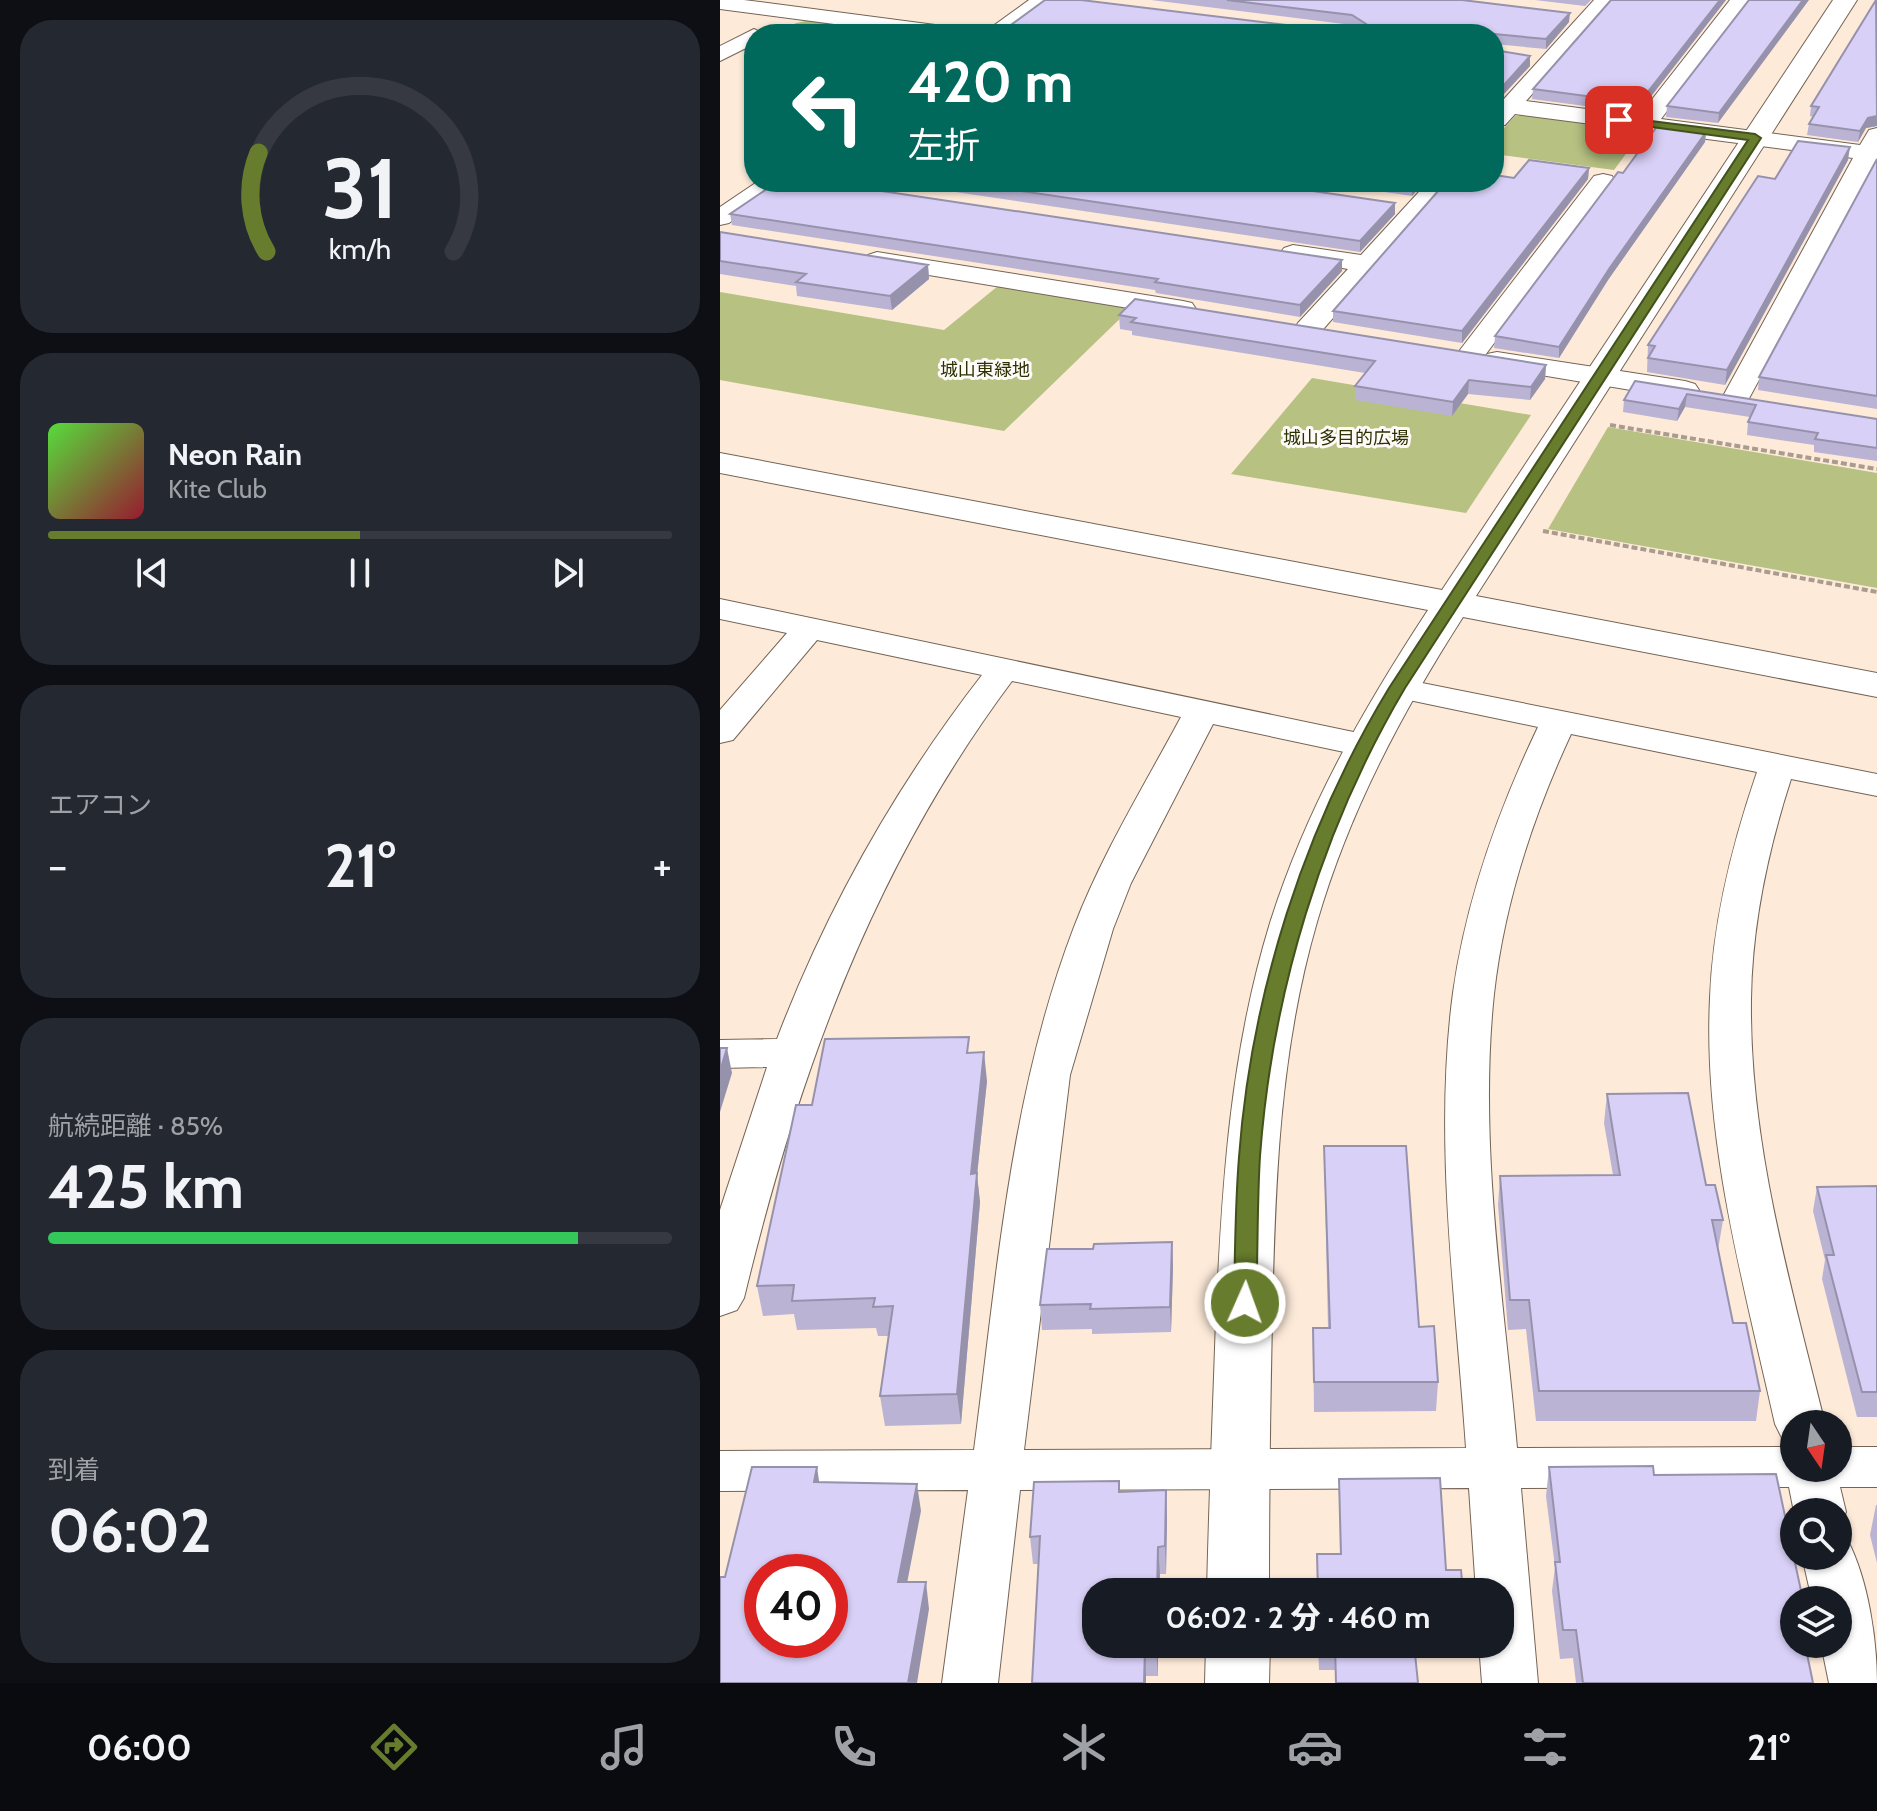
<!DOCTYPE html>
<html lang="ja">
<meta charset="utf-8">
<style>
:root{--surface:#171b24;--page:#242831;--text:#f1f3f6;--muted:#9ea1a6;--line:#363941;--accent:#677c2c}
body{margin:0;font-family:Cabin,"Noto Sans JP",sans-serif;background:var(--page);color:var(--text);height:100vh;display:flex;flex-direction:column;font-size:30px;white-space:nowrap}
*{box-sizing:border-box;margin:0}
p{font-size:26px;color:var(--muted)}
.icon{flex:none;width:44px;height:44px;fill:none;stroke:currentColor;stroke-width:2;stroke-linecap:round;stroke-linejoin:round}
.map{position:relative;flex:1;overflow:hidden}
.panel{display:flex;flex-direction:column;gap:20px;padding:20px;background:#0d0f14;width:720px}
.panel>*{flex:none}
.top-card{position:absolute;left:24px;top:24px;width:760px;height:168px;border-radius:32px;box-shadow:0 2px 6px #0004;background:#00695c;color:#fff;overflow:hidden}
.needle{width:52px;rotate:167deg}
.fabs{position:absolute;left:1060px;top:1410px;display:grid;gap:16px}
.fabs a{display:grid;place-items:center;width:72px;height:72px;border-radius:50%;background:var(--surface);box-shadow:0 2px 6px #0004;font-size:40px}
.speed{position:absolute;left:24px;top:1554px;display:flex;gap:16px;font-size:40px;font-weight:700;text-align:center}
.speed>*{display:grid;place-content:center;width:104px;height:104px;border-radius:50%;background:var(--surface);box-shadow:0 2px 6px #0004;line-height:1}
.speed .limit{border:12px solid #d22;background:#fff;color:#111}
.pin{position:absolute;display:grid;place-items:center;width:68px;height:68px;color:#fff;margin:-34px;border-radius:16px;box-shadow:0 4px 12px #0006}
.me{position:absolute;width:88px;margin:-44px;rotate:2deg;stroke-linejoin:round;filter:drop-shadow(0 0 6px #0008)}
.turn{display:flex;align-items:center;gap:28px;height:168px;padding:0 32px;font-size:36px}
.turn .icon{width:104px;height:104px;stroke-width:2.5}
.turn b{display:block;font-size:56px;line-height:68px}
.big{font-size:60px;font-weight:800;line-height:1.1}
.panel .tile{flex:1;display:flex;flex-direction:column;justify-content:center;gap:12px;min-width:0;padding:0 28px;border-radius:32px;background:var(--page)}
.panel .dial{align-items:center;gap:0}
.dial svg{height:208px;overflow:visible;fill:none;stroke:var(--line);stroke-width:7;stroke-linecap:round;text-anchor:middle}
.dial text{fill:var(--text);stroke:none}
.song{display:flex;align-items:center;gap:24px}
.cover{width:96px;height:96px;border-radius:12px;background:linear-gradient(135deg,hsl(110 70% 55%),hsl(350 70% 35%))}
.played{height:8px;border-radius:4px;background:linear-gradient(90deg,var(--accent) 50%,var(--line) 50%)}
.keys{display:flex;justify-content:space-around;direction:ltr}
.heat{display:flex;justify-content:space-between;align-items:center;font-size:44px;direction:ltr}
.charge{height:12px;border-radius:6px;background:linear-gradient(90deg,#34c759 85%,var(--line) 0)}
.trip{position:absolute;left:362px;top:1578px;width:432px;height:80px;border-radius:32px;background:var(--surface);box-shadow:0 2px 6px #0004;font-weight:800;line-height:80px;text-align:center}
.tab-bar{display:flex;height:128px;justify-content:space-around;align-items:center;background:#090b0e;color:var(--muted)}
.tab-bar .icon{width:56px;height:56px}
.tab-bar .selected{color:var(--accent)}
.tab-bar b{font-size:36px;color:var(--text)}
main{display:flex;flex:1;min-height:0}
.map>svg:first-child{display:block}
</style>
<main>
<section class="panel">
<div class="tile dial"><svg viewBox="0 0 100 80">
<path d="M14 69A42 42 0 1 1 86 69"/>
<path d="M14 69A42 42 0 0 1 11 31" stroke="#677c2c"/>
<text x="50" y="56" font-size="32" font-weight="700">31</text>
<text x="50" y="72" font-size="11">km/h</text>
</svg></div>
<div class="tile">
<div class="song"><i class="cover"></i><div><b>Neon Rain</b><p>Kite Club</p></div></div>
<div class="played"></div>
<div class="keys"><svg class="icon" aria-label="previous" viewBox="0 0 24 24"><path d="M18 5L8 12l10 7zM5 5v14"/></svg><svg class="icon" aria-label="pause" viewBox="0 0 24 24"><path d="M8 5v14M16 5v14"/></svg><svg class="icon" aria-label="next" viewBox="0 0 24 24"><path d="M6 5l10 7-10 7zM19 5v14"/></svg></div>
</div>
<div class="tile"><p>エアコン</p>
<div class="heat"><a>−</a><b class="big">21°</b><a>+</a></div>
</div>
<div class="tile"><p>航続距離 · 85%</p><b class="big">425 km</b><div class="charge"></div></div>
<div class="tile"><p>到着</p><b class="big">06:02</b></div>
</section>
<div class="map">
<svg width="1157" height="1683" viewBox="0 0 1157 1683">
<rect width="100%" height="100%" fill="#fdead9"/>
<!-- green -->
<path fill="#b6c182" d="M91,20L201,34H57L76,23Z
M810,114L925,128L894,170L774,154V139L795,116Z
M278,286L411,308L284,431L0,380V292L224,330Z
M592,378L811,415L746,513L511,474Z
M888,427L1157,473V588L828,529Z"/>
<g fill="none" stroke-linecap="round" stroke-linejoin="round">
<defs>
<path id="minor" d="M0,0H24L238,28L249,34H190L0,9Z
M309,0H333L287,34H262Z
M874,0H895L806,101L919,116L1010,0H1031L941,119L1140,145L1149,130L1157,128V161L1026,404L1016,407L1006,404L1002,398L1133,158L795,114L785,125L774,126V97L784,99Z
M34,29L44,34H34V44L0,61V46Z
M883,174L892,176L895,181L760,362L750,364L740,362L736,356L740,350L874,176Z
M37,182H65L9,223L0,225V207Z
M708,182H733L598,335H578L574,329L578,323L628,269L564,258L560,253L564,248L573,245L641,255Z
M157,252L463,301L472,303L476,309L472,315L463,317L148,265L144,260L148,255Z
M777,352L965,381L975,384L979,390L975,396L965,399L767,366L763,360L767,354Z
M0,599L643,734L656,737L661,745L656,753L643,756L493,724L411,883L393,929L350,1075L304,1450L746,1448C736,1299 713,1141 733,993C746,900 778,811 818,727L665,695L660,688L665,681L677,678L1157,774V796L1071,779C1048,850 1032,924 1031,999C1029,1144 1071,1285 1105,1424H1074V1442L1062,1438L1055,1424C1024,1285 983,1141 990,998C993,920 1012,845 1037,772L851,734C813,816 784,904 774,994C758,1144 784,1299 797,1448L1074,1447V1468H1118V1447H1157V1487H1120L1126,1512L1118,1527V1512H1074L1069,1487L801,1488L818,1683H762L759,1644H780V1592H756L749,1488L300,1490L278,1683H222L248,1490L0,1491V1451L254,1450C277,1275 290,1094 354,927C382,854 424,786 461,717L292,681C153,867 78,1074 24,1298L17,1310L0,1316V1210L47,1067L0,1068V1040L57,1039C107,908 176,786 262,675L97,640L13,740L0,743V710L67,633L0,619Z
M1118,1537L1128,1541C1148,1580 1157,1639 1157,1683H1109L1101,1644H1118V1600H1092L1082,1556H1118Z"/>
<path id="tertiary" d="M1113,0H1137L756,596L1157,673V697L743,617C681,714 629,812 597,922C559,1052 555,1185 552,1319C550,1410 549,1501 549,1592H487C489,1501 493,1410 496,1319C502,1185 510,1053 550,923C586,809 643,709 708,610L0,473V453L722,590Z
M486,1644H550L549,1683H485Z"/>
</defs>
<!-- minor casing -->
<use href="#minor" stroke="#746456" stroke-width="2"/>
<!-- tertiary casing -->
<use href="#tertiary" stroke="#746456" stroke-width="2"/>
<!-- path -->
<path stroke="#aa9b8f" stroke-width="4" stroke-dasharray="6 3" stroke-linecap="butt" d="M890,425L1157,469
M823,531L1157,592"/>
<!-- minor -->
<use href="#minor" fill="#fff" fill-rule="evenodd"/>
<!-- tertiary -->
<use href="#tertiary" fill="#fff" fill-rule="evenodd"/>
</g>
<!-- wall -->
<path fill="#bab3d4" d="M431,0H742L849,22L826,49L774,44V34L582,27H636L632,25Z
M815,0H871L865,6Z
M1006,0L918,113L812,99L813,89Z
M1029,0L998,123L946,117L947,106Z
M1157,0V126L1146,128L1138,142L1087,135L1089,124L1093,117L1090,116L1091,106Z
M774,50L810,66L783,95H774Z
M986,132L985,142L888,280L839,358L774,348L775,336L903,173Z
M1157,159V409L1038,390L1039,377Z
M1128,160L1005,385L927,372L928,345L1055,179Z
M869,168L868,179L742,343L613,322V311L794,178Z
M168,182H531L675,214L640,252Z
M597,182H704L692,196Z
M10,214L622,271L580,317L436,293L435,290L12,225Z
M0,232L208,265L209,279L172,310L77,296L76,286L0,274Z
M399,315L826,365L825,379L810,400L748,394L732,416L635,400V386L645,373L412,335V331L400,329Z
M915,381L1157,419V461L1094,452V445L1027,435L1028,422L1030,417L965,407L957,421L903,412L904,400Z
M251,1053L267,1081L257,1175L260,1202L241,1424L165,1426L160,1396L169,1336H158L156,1328L77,1330L74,1314L43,1316L37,1286L92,1105Z
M887,1094L986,1185L1003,1220L998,1250L1013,1323L1040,1391L1036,1421H816L806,1329L788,1330L778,1205L780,1176L893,1175L884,1123Z
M604,1146L699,1327L718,1382L716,1411L594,1412L593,1328H608Z
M1157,1186V1417H1137L1102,1279L1105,1260L1093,1211L1097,1187Z
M452,1242L453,1267L451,1332L372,1334V1329L322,1330L320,1305L373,1249Z
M829,1467L934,1475L1074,1644H1088L1086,1651L1093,1683H856L853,1658L840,1659L832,1591L835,1567L826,1496Z
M619,1479L726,1570L743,1592H597V1554H620Z
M399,1481L400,1492L446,1490L447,1518L446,1574H440L439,1592H376V1644H438V1676H426V1683H312L318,1564H313L310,1537L314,1482Z
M1156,1505H1157V1563L1150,1535Z
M598,1644H744V1653L695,1654L698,1683H615V1670H599Z"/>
<!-- shaded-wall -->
<path fill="#9792ac" d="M1000,0H1006L918,113L919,103Z
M1083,0H1089L998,123L999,113Z
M850,13L849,22L826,49V39Z
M810,56V66L783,95L784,85Z
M1157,116V126L1146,128L1138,142L1140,131L1148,118Z
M986,132L985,142L888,280L839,358V347L889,269Z
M1130,147L1128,160L1005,385L1007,370Z
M869,168L868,179L742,343V331Z
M695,182H704L692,196V185Z
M675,203V214L640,252V241Z
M622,260V271L580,317V305Z
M208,265L209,279L172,310L170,296Z
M826,365L825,379L810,400L811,387Z
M749,380L748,394L732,416L733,402Z
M967,394L965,407L957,421L959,409Z
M7,1048L12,1073L0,1112V1071Z
M264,1052L267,1081L257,1175L260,1202L241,1424L237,1394L251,1174Z
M452,1242L453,1267L451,1332L450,1307Z
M97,1467L101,1494L94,1482Z
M197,1484L201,1511L182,1609L178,1582Z
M446,1490L447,1518L446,1574L445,1546Z
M438,1547L440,1574L439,1592H437Z
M206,1582L209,1609L197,1683H188Z
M437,1644H438V1676L436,1648Z
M425,1648L426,1676V1683H424Z"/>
<!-- building -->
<path fill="#d8d0f6" stroke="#9792ac" stroke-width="2" fill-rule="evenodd" d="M325,0H361L582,27H643L646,24L632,15L507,0H742L850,13L826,39L774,34H272L282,27H288Z
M891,0H1000L919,103L813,89Z
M1029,0H1083L999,113L947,106Z
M1156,0L1157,116L1148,118L1140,131L1089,124L1099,107L1091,106Z
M774,50L810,56L784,85H774Z
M938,125L986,132L889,269L839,347L775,336L898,172L903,173Z
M1078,141L1130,147L1007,370L928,358L935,346L928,345L1038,176L1055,179Z
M1157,159V396L1039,377Z
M809,160L869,168L742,331L613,311L726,182H774V175L794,178Z
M57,182H102L622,260L580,305L435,282L438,279L10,214Z
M240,182H531L675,203L640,241Z
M671,182H695L692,185Z
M0,232L208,265L170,296L76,282L86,274L0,261Z
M415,299L826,365L811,387L749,380L733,402L635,386L655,361L411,322L416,318L399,315Z
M915,381L1157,419V448L1095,439L1098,433L1028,422L1036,405L967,394L959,409L904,400Z
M249,1037L247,1053L264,1052L251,1174L257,1173L237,1394L160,1396L173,1306L153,1307L155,1298L72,1301L74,1285L37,1286L76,1105H92L105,1039Z
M0,1048H7L0,1071Z
M968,1093L986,1185H995L1003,1220H992L1013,1323H1026L1040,1391H819L809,1300H790L780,1176L900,1175L887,1094Z
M604,1146H686L699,1327L714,1326L718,1382H594L593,1328H610Z
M1157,1186V1392H1142L1106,1255H1114L1097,1187Z
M452,1242L450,1307L370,1309L371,1304L320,1305L327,1249H373L374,1244Z
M933,1466L934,1475L1056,1474L1083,1600H1074V1644H1085L1093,1683H863L856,1630H843L835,1562H840L829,1467Z
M32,1467H97L94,1482L197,1484L178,1582H206L188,1683H0V1577H5ZM42,1572H110V1640H42Z
M720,1478L726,1570H741L743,1592H598L597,1554H621L619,1479Z
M399,1481V1492L446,1490L445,1546L438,1547L437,1592H376V1644H437L436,1648H425L424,1683H312L320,1536L310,1537L314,1482Z
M615,1644H694L698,1683H616Z"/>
<!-- route -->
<path fill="#677c2c" stroke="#43511d" stroke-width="2" d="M899,117L1035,134L1041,138L685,688C602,828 552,993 540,1156C537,1205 538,1254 536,1303L533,1309L525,1311L517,1309L514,1303C515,1254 515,1206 519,1157C531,994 584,828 669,688L1028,140L895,122L893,120Z"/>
<g text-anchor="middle" stroke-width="6" stroke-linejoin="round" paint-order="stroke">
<!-- far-park labels -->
<g font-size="18" fill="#2b3100" stroke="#fefaf7">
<text x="265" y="376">城山東緑地</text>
<text x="626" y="444">城山多目的広場</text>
</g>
</g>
</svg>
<div class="fabs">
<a><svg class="needle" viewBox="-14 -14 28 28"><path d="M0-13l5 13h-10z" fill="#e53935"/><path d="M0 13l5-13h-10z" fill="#9ea1a6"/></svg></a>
<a><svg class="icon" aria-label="search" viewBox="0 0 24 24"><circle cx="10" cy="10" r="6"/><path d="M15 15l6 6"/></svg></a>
<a><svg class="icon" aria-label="layers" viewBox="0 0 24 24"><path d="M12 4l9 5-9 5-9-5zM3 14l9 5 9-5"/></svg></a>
</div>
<div class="speed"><div class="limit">40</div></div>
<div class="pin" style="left:899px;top:120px;background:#d93025"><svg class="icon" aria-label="arrive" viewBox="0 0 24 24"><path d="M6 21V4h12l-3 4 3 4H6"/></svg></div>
<svg class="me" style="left:525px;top:1303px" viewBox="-20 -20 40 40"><circle r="17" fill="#677c2c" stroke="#fff" stroke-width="3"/><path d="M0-11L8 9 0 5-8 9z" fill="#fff"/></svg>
<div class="trip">06:02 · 2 分 · 460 m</div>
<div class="top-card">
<div class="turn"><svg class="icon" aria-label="left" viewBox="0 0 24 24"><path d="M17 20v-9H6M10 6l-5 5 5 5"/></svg><div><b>420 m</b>左折</div></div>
</div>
</div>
</main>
<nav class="tab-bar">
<b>06:00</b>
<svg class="icon selected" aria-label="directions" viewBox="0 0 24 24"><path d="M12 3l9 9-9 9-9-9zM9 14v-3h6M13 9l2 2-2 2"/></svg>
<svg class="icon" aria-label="music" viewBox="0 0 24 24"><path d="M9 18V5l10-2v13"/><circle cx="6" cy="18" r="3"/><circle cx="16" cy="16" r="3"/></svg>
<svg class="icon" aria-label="phone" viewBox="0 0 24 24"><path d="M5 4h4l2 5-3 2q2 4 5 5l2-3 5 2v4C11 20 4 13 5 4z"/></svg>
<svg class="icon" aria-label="climate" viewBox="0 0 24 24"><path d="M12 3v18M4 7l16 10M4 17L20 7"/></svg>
<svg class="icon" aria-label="car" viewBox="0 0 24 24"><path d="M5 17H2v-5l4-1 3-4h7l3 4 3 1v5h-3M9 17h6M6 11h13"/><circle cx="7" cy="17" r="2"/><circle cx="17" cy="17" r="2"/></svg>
<svg class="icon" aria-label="filters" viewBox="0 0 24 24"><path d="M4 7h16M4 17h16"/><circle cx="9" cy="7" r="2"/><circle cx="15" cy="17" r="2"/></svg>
<b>21°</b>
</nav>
